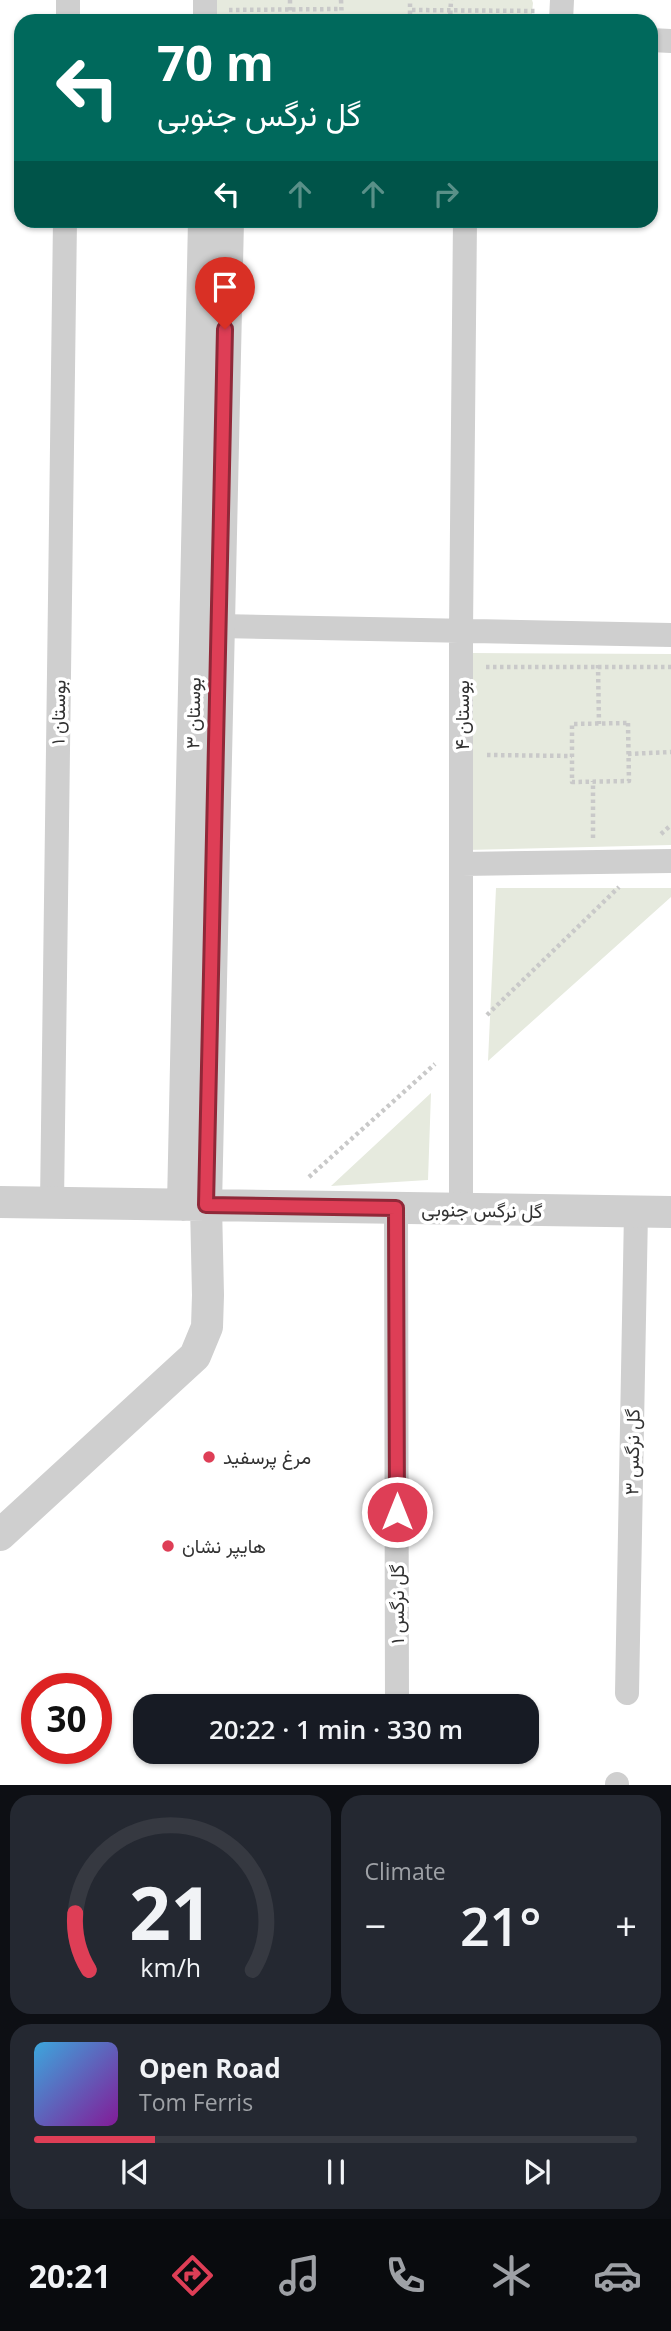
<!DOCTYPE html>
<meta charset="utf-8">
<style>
:root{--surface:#171b24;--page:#242831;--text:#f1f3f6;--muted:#9ea1a6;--line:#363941;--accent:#de3e56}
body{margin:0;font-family:"Open Sans",Vazirmatn,sans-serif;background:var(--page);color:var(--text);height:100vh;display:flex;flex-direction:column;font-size:26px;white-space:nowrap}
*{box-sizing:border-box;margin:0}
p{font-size:23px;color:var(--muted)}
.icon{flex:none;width:38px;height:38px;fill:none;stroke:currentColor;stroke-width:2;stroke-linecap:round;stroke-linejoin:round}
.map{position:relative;height:1785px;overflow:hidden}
.sheet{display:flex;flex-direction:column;gap:10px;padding:10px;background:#0d0f14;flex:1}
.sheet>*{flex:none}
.top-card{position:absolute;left:14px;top:14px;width:644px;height:214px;border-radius:21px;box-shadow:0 2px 5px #0004;background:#00695c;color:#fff;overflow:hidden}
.speed{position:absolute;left:21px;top:1673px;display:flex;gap:14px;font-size:35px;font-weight:700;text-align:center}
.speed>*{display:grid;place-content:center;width:91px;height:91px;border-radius:50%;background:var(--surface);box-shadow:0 2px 5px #0004;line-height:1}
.speed .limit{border:10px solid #d22;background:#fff;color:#111}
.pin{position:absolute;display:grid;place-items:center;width:60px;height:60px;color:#fff;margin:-72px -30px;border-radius:50% 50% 50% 0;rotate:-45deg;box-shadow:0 0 7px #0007}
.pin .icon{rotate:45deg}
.me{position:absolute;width:77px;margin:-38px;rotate:0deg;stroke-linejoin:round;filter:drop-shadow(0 0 5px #0008)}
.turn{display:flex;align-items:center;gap:24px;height:147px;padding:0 28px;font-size:32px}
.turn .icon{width:91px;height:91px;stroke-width:2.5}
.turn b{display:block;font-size:49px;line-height:60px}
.lanes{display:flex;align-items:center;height:66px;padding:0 28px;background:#0003;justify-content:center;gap:35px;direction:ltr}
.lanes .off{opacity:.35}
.big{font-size:52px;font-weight:600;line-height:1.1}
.sheet .widget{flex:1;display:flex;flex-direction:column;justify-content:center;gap:10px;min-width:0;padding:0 24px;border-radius:21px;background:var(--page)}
.sheet .dial{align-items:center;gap:0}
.dial svg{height:182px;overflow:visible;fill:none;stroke:var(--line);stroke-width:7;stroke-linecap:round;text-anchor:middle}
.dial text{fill:var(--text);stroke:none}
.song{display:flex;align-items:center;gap:21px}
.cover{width:84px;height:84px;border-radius:10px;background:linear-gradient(135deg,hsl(200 70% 55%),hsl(290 70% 35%))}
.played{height:7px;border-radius:4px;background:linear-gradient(90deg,var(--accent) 20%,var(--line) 20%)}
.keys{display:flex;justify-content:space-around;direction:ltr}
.heat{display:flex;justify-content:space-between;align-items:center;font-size:38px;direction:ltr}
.sheet .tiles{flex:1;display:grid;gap:10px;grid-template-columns:1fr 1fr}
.widget:last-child{grid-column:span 2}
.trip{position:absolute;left:133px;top:1694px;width:406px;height:70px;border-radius:21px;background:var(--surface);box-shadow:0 2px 5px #0004;font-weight:600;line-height:70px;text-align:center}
.menu{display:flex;height:112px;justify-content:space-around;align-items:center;background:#090b0e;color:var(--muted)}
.menu .icon{width:49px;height:49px}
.menu .selected{color:var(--accent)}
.menu b{font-size:32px;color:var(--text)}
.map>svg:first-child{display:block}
</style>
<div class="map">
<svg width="671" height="1785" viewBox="0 0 671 1785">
<rect width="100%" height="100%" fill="#fff"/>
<!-- green -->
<path fill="#e6eade" d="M213,0H532L533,3L531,21H214Z
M471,653L671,654V845L466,850Z
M496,888H671V897L488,1061Z
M431,1093L428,1180L331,1186Z"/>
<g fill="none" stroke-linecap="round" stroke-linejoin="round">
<!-- path -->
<path stroke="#c9c9c9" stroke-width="4.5" stroke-dasharray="3.5 3.5" stroke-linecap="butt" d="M290,0V21
M341,0L342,21
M229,10L340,9
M412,10L537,11
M410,21V0
M450,21L451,0
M598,665L599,724
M486,667H671
M628,723L629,781L572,782V724Z
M628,754L671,752
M487,755L572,756
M661,834L671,825
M593,838V781
M487,1015L619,887
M309,1177L435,1064"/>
<!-- minor -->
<path stroke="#cfcfcf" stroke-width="24" d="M205,0V21
M68,21V0
M561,21L562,0
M651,40L671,41
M219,626L671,635
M462,864L671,861
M52,1203L65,220
M396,1208L397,1706
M461,1209V630L465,220
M627,1693L636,1212
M617,1784V1785"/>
<!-- tertiary -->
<path stroke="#cfcfcf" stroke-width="32" d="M0,1202L671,1212
M183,1205L204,220
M0,1535L195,1356L207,1327L208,1295L206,1205L228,220"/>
</g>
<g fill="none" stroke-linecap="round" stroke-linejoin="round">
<defs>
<path id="route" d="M225,329L206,1205L396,1208L397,1512"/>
</defs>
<!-- route casing -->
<use href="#route" stroke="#902838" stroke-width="18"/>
<!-- route -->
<use href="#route" stroke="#de3e56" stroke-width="12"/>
</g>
<!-- markers -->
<g fill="#de3e56" stroke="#fff" stroke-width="2.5">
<circle cx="209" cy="1457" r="7"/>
<circle cx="168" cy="1546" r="7"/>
</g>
<g text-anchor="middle" stroke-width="7" stroke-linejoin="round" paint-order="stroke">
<!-- street labels -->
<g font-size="19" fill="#323232" stroke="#fff">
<text transform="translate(58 712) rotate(-89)" y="7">بوستان ۱</text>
<text transform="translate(193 713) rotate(-89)" y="7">بوستان ۳</text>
<text transform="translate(462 715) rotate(-90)" y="7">بوستان ۴</text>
<text transform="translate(482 1210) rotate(1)" y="7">گل نرگس جنوبی</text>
<text transform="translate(632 1452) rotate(-89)" y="7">گل نرگس ۳</text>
<text transform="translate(397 1604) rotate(-90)" y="7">گل نرگس ۱</text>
</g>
<!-- poi labels -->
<g font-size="19" fill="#323232" stroke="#fff" text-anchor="start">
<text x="223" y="1464">مرغ پرسفید</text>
<text x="182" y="1553">هایپر نشان</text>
</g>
</g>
</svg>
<div class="speed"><div class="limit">30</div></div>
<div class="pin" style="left:225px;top:329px;background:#d93025"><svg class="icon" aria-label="arrive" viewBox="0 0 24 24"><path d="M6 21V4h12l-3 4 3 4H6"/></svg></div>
<svg class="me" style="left:397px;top:1512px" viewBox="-20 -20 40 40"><circle r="17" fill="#de3e56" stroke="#fff" stroke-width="3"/><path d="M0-11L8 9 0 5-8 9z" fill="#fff"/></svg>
<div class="trip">20:22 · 1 min · 330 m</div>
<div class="top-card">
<div class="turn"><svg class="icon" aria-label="left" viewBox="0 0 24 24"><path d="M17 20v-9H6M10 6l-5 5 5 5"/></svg><div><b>70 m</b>گل نرگس جنوبی</div></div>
<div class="lanes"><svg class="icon" aria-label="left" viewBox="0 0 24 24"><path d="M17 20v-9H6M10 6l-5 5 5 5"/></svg><svg class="icon off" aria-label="ahead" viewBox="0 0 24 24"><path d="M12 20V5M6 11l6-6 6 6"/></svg><svg class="icon off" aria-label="ahead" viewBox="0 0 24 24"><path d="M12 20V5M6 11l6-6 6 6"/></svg><svg class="icon off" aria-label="right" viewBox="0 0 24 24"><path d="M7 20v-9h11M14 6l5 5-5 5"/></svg></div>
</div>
</div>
<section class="sheet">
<div class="tiles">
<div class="widget dial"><svg viewBox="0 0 100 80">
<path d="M14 69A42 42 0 1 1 86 69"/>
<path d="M14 69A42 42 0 0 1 8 44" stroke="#de3e56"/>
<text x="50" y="56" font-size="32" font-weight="700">21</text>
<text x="50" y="72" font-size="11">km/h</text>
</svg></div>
<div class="widget"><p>Climate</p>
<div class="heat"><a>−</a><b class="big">21°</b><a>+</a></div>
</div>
<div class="widget">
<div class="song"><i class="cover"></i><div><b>Open Road</b><p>Tom Ferris</p></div></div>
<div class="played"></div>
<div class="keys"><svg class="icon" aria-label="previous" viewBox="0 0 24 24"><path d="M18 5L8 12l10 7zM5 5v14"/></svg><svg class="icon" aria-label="pause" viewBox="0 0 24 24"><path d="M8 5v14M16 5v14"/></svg><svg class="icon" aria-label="next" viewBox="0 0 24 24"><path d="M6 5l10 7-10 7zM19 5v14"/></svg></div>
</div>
</div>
</section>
<nav class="menu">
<b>20:21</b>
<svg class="icon selected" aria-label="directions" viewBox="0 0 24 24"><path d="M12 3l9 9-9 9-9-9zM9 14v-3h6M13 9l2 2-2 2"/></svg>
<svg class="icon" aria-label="music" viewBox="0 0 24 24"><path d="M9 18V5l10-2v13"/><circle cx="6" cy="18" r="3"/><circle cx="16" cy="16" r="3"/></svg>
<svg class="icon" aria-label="phone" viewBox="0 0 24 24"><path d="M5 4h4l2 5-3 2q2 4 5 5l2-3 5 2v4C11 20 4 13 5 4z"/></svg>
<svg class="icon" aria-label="climate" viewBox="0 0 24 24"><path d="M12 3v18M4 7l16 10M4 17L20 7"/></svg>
<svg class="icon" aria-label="car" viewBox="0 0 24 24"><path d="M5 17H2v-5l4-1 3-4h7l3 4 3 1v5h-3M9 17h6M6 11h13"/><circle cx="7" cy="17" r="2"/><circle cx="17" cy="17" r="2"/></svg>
</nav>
